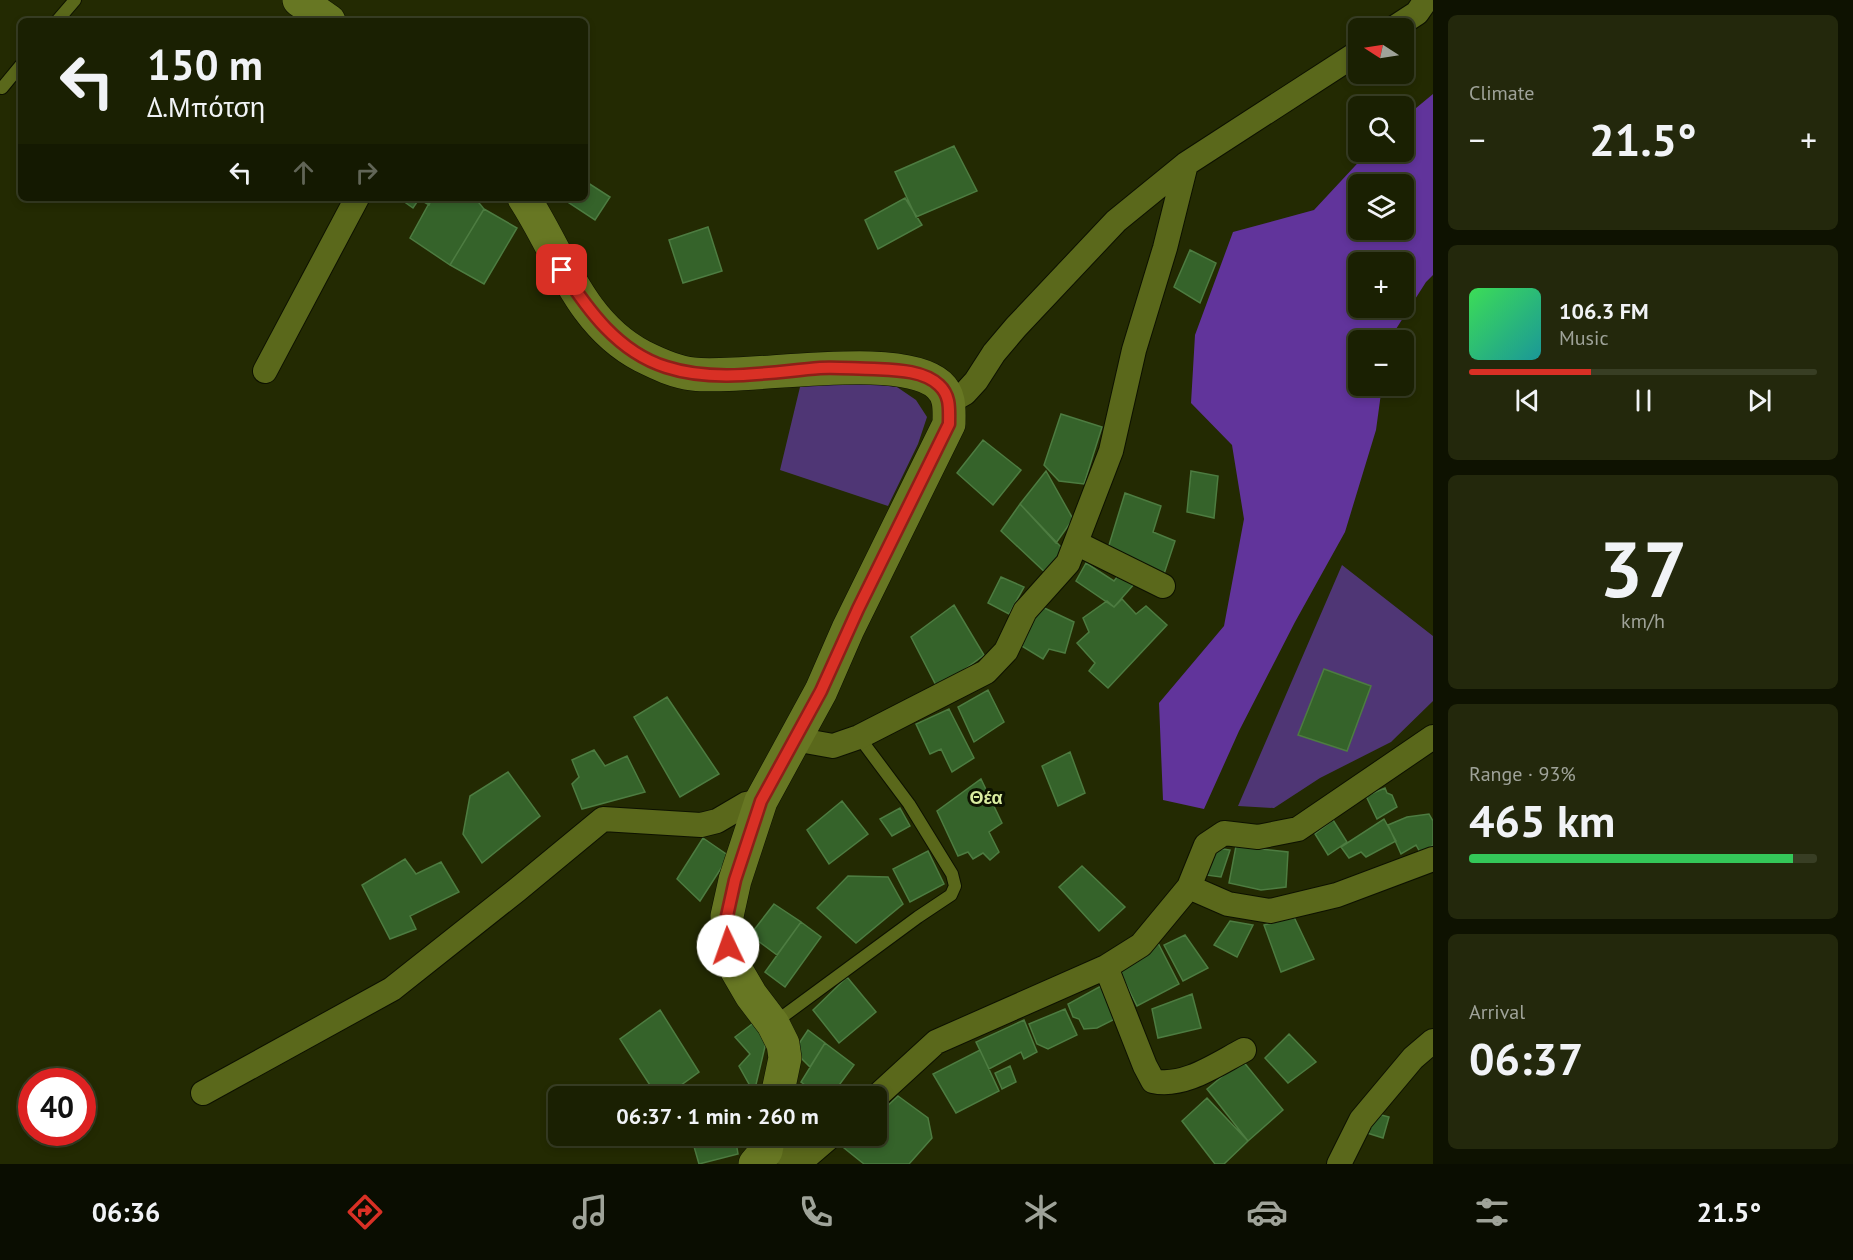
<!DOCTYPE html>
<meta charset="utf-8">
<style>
:root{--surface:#1a2002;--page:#23280c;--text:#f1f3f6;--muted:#9fa399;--line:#383e24;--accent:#d93025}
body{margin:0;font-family:"PT Sans",sans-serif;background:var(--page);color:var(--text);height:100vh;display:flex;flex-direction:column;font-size:22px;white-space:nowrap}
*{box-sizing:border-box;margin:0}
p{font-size:20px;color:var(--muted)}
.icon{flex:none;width:33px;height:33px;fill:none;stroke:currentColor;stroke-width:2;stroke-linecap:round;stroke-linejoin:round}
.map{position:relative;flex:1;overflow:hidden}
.details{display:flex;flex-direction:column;gap:15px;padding:15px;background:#0e1201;width:420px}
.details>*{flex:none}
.top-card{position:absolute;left:18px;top:18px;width:570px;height:183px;border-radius:9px;box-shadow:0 3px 9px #0003,0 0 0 2px var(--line);background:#1a2002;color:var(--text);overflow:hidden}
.needle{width:39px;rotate:282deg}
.fabs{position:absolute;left:1348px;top:18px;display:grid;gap:12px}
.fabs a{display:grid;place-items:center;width:66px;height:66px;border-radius:9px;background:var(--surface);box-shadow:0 3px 9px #0003,0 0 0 2px var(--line);font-size:30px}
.speed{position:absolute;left:18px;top:1068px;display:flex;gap:12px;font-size:30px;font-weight:700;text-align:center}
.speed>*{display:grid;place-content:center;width:78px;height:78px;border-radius:50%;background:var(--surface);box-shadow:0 3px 9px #0003,0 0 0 2px var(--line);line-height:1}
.speed .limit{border:9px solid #d22;background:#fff;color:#111}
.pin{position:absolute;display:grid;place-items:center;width:51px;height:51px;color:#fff;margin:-26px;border-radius:12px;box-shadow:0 3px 9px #0006}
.me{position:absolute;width:66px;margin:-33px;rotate:357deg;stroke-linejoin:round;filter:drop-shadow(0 0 4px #0008)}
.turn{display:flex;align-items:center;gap:21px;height:126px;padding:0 30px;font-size:27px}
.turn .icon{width:78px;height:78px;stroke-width:2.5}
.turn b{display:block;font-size:42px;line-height:51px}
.lanes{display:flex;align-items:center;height:57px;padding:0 30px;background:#0003;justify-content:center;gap:30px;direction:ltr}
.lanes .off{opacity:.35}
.big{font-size:45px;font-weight:600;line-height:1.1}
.details .card{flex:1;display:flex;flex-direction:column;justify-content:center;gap:9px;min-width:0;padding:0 21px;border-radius:9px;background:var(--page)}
.details .dial{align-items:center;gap:0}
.dial b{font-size:78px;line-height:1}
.song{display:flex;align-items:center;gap:18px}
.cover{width:72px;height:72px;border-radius:9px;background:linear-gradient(135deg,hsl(130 70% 55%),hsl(180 70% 35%))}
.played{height:6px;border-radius:3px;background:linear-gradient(90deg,var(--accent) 35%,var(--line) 35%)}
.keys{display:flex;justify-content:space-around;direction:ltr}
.heat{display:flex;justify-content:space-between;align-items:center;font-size:33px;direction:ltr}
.charge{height:9px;border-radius:4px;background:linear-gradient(90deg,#34c759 93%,var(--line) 0)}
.trip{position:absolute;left:548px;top:1086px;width:339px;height:60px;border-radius:9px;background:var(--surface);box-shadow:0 3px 9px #0003,0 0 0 2px var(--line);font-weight:600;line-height:60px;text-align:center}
.tab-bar{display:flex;height:96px;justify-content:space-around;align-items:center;background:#0a0d01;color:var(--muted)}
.tab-bar .icon{width:42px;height:42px}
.tab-bar .selected{color:var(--accent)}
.tab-bar b{font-size:27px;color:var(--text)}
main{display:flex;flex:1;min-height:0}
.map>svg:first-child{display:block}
</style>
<main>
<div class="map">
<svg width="1433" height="1164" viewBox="0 0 1433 1164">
<rect width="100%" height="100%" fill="#232a02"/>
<!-- green -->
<path fill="#4f3675" d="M849,381L897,387L916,400L927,417L918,444L888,506L780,470L800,387Z
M1342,565L1433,636V701L1391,742L1320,778L1274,808L1238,806Z"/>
<!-- forest -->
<path fill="#61349b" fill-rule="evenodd" d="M1433,94V275L1426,282L1389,340H1359V386H1382L1376,430L1345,532L1295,622L1239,731L1204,809L1163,800L1159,703L1224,626L1244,519L1232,445L1191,403L1195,335L1233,232L1314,210L1368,152H1404V118ZM1359,184H1404V230H1359ZM1359,262H1404V308H1359Z"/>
<!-- building -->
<path fill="#35632a" stroke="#4d7c41" stroke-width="1.5" d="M954,146L977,191L916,217L895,172Z
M585,181L610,197L595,220L566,201L569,198H585Z
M399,198H432L429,205L419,199L413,208Z
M432,198H475L484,209L450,265L410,238Z
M905,198L922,225L878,249L865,220Z
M484,209L517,228L484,284L450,265Z
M708,227L722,271L683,283L669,240Z
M1190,250L1216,263L1200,303L1174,287Z
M1061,414L1102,427L1084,484L1059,481L1044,465Z
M983,440L1021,470L993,505L957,473Z
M1046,471L1073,519L1056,543L1020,504Z
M1191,471L1218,476L1214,518L1187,512Z
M1125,493L1161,506L1153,532L1175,541L1163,577L1106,555Z
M1020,504L1063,549L1048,575L1001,531Z
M1086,563L1114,581L1121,572L1136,582L1114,607L1076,581Z
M1001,577L1024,587L1009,614L988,603Z
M1122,599L1136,614L1146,606L1167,625L1108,688L1089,671L1095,663L1077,643L1089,632L1083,618L1107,601L1114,607Z
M954,605L984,655L938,689L911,637Z
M1038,605L1074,622L1065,653L1049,649L1043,659L1020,645Z
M1324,669L1371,686L1347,751L1298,735Z
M988,690L1004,722L974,742L958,707Z
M667,697L719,774L680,797L634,717Z
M949,709L974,758L952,772L941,749L930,754L916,724Z
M594,750L605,766L627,756L645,792L582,809L572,784L579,777L572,760Z
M1070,752L1085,793L1058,806L1042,766Z
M508,772L540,816L482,863L463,834L470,796Z
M981,779L1002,823L989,832L999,852L990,860L983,853L973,859L968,852L958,856L937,811Z
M1385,788L1387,793L1392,795L1397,807L1377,819L1366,796Z
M842,801L868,834L829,864L807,830Z
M900,808L910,826L892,836L880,819Z
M1429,814L1433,821V845L1421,854L1416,845L1401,854L1388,825L1407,817Z
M1384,819L1396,841L1366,857L1361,852L1349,858L1341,847Z
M1333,820L1347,842L1328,855L1315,834Z
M703,838L729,856L700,901L677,879Z
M1236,846L1288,852L1286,887L1261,890L1229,883Z
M1217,848L1230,850L1221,877L1206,875Z
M928,851L944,884L910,902L893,869Z
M405,859L416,874L441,862L459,892L410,916L416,929L390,939L362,885Z
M1082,866L1125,907L1099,931L1059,887Z
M848,876L888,877L903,904L856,943L817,908Z
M774,904L801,922L777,955L750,935Z
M1294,917L1314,959L1281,972L1264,925Z
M1230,921L1253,925L1237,957L1214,945Z
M801,922L821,937L785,987L765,972Z
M1185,935L1208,968L1183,981L1164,945Z
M1157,941L1179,984L1137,1006L1116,964Z
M847,977L876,1012L839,1043L813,1010Z
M1101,986L1117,1018L1097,1028L1084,1029L1079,1019L1073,1017L1068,1004Z
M1192,994L1201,1028L1158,1038L1152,1009Z
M1065,1009L1077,1035L1048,1049L1037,1044L1029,1024Z
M660,1010L699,1072L666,1096H657L620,1039Z
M1024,1020L1037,1052L1024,1059L1021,1052L989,1069L976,1042Z
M756,1021L767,1038L754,1093L739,1066L750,1054L735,1037Z
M808,1030L825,1043L810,1067L794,1051Z
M1289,1034L1316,1062L1288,1083L1265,1058Z
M825,1043L854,1065L831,1096H820L801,1082Z
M980,1050L999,1091L956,1113L933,1074Z
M1242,1060L1283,1110L1248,1141L1207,1089Z
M1010,1066L1016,1082L1002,1089L995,1073Z
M725,1088L727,1096H703Z
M898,1096L928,1118L932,1138L909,1164H864L838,1143L843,1136H876V1111L881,1112Z
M1207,1098L1248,1141L1224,1164H1215L1182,1121Z
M1374,1113L1389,1117L1383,1138L1367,1133Z
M691,1136H735L738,1154L699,1164Z"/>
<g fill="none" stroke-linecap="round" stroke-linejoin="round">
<defs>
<path id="lane" d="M57,21L75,0
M2,88L21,65
M774,1023L918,917L951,895L955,886L952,874L909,804L859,737"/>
<path id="street" d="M1394,28L1417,13L1426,0
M265,371L357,198
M949,402L965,393L976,381L994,353L1016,327L1116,221L1186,164L1359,52
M1076,543L1163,586
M794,739L833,746L859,737L986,672L1006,651L1025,611L1068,563L1111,451L1134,350L1165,248L1186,164
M1189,887L1228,904L1270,911L1337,895L1433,859
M1106,967L1145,1066L1153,1081C1184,1088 1217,1064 1244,1050
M203,1093L392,989L517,890L603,819L701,825L717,821L746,804L761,801
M876,1097L936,1042L1106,967L1141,945L1189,887L1206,845L1224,833L1258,837L1298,829L1433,737
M766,1151L810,1154L831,1136
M1339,1164L1361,1120L1413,1058L1433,1041"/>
<path id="secondary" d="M299,0L329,21
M524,198C560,253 579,323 642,356C658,364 675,372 693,374C748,380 901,350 939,385C951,396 949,410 949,424L848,629L821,691L761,801L735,880L727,916L728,946L737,971L751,995L773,1024L783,1044L785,1058L777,1096
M755,1164L766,1151L769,1136"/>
</defs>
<!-- lane casing -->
<use href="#lane" stroke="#0d1100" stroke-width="14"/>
<!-- street casing -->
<use href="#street" stroke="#0d1100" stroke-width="26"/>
<!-- secondary casing -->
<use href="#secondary" stroke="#0d1100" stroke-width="34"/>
<!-- lane -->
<use href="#lane" stroke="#5a681b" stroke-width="12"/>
<!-- street -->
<use href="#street" stroke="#5a681b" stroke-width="24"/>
<!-- secondary -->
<use href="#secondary" stroke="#677723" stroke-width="33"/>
</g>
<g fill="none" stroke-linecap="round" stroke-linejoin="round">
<defs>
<path id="route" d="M562,270C588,310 618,352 666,367C715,383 770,372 820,368C838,367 856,369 874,369C895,370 923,370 939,385C951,396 949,410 949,424L858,609L821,691L761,801L735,880L727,916L728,946"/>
</defs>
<!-- route casing -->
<use href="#route" stroke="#8d1f18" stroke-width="15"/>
<!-- route -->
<use href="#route" stroke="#d93025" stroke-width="10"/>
</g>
<g text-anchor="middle" stroke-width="6" stroke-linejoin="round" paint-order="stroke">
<!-- quarter labels -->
<g font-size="18" font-weight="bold" fill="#dbeea1" stroke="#0d1200">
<text x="986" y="804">Θέα</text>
</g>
</g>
</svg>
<div class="fabs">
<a><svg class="needle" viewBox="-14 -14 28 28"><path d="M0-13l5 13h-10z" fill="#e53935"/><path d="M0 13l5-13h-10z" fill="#9fa399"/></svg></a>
<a><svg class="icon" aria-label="search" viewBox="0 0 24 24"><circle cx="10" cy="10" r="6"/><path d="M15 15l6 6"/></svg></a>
<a><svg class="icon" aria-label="layers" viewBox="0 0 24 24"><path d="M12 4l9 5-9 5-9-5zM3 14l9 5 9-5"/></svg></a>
<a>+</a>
<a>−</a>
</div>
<div class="speed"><div class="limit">40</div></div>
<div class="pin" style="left:562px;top:270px;background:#d93025"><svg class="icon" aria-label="arrive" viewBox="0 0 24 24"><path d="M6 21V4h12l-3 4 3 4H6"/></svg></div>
<svg class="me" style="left:728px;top:946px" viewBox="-20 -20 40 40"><circle r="19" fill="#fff"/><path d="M0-13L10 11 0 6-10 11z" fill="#d93025"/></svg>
<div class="trip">06:37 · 1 min · 260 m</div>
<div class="top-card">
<div class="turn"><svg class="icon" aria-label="left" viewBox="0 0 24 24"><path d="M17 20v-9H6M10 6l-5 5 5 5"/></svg><div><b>150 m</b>Δ.Μπότση</div></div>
<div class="lanes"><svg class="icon" aria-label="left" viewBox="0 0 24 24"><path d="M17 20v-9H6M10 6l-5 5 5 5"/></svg><svg class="icon off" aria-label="ahead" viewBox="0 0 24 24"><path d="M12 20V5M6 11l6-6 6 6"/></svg><svg class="icon off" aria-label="right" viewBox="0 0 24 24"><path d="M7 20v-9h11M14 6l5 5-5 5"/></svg></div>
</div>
</div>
<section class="details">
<div class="card"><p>Climate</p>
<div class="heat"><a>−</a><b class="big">21.5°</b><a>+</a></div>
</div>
<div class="card">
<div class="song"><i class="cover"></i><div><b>106.3 FM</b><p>Music</p></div></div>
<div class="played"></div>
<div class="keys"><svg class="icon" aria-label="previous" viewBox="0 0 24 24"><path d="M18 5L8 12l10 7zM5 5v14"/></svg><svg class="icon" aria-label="pause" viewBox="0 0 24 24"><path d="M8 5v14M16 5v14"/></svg><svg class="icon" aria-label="next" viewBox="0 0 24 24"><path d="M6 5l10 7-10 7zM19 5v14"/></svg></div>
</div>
<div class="card dial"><b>37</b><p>km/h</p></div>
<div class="card"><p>Range · 93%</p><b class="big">465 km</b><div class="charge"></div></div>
<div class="card"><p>Arrival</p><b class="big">06:37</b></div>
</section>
</main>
<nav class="tab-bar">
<b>06:36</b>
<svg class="icon selected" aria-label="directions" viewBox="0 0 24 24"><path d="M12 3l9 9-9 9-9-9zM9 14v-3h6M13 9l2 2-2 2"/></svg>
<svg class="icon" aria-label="music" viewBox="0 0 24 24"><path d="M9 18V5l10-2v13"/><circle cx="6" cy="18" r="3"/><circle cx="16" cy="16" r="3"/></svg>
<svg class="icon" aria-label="phone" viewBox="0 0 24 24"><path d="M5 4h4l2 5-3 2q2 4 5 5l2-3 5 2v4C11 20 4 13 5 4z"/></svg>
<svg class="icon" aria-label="climate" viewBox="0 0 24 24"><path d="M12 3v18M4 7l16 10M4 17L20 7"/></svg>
<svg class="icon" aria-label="car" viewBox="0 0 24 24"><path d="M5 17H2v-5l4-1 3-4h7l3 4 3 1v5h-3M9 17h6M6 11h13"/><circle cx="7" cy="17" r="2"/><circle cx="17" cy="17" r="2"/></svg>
<svg class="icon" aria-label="filters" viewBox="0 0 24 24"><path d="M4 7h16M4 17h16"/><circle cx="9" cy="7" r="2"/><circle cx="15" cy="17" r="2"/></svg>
<b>21.5°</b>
</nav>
